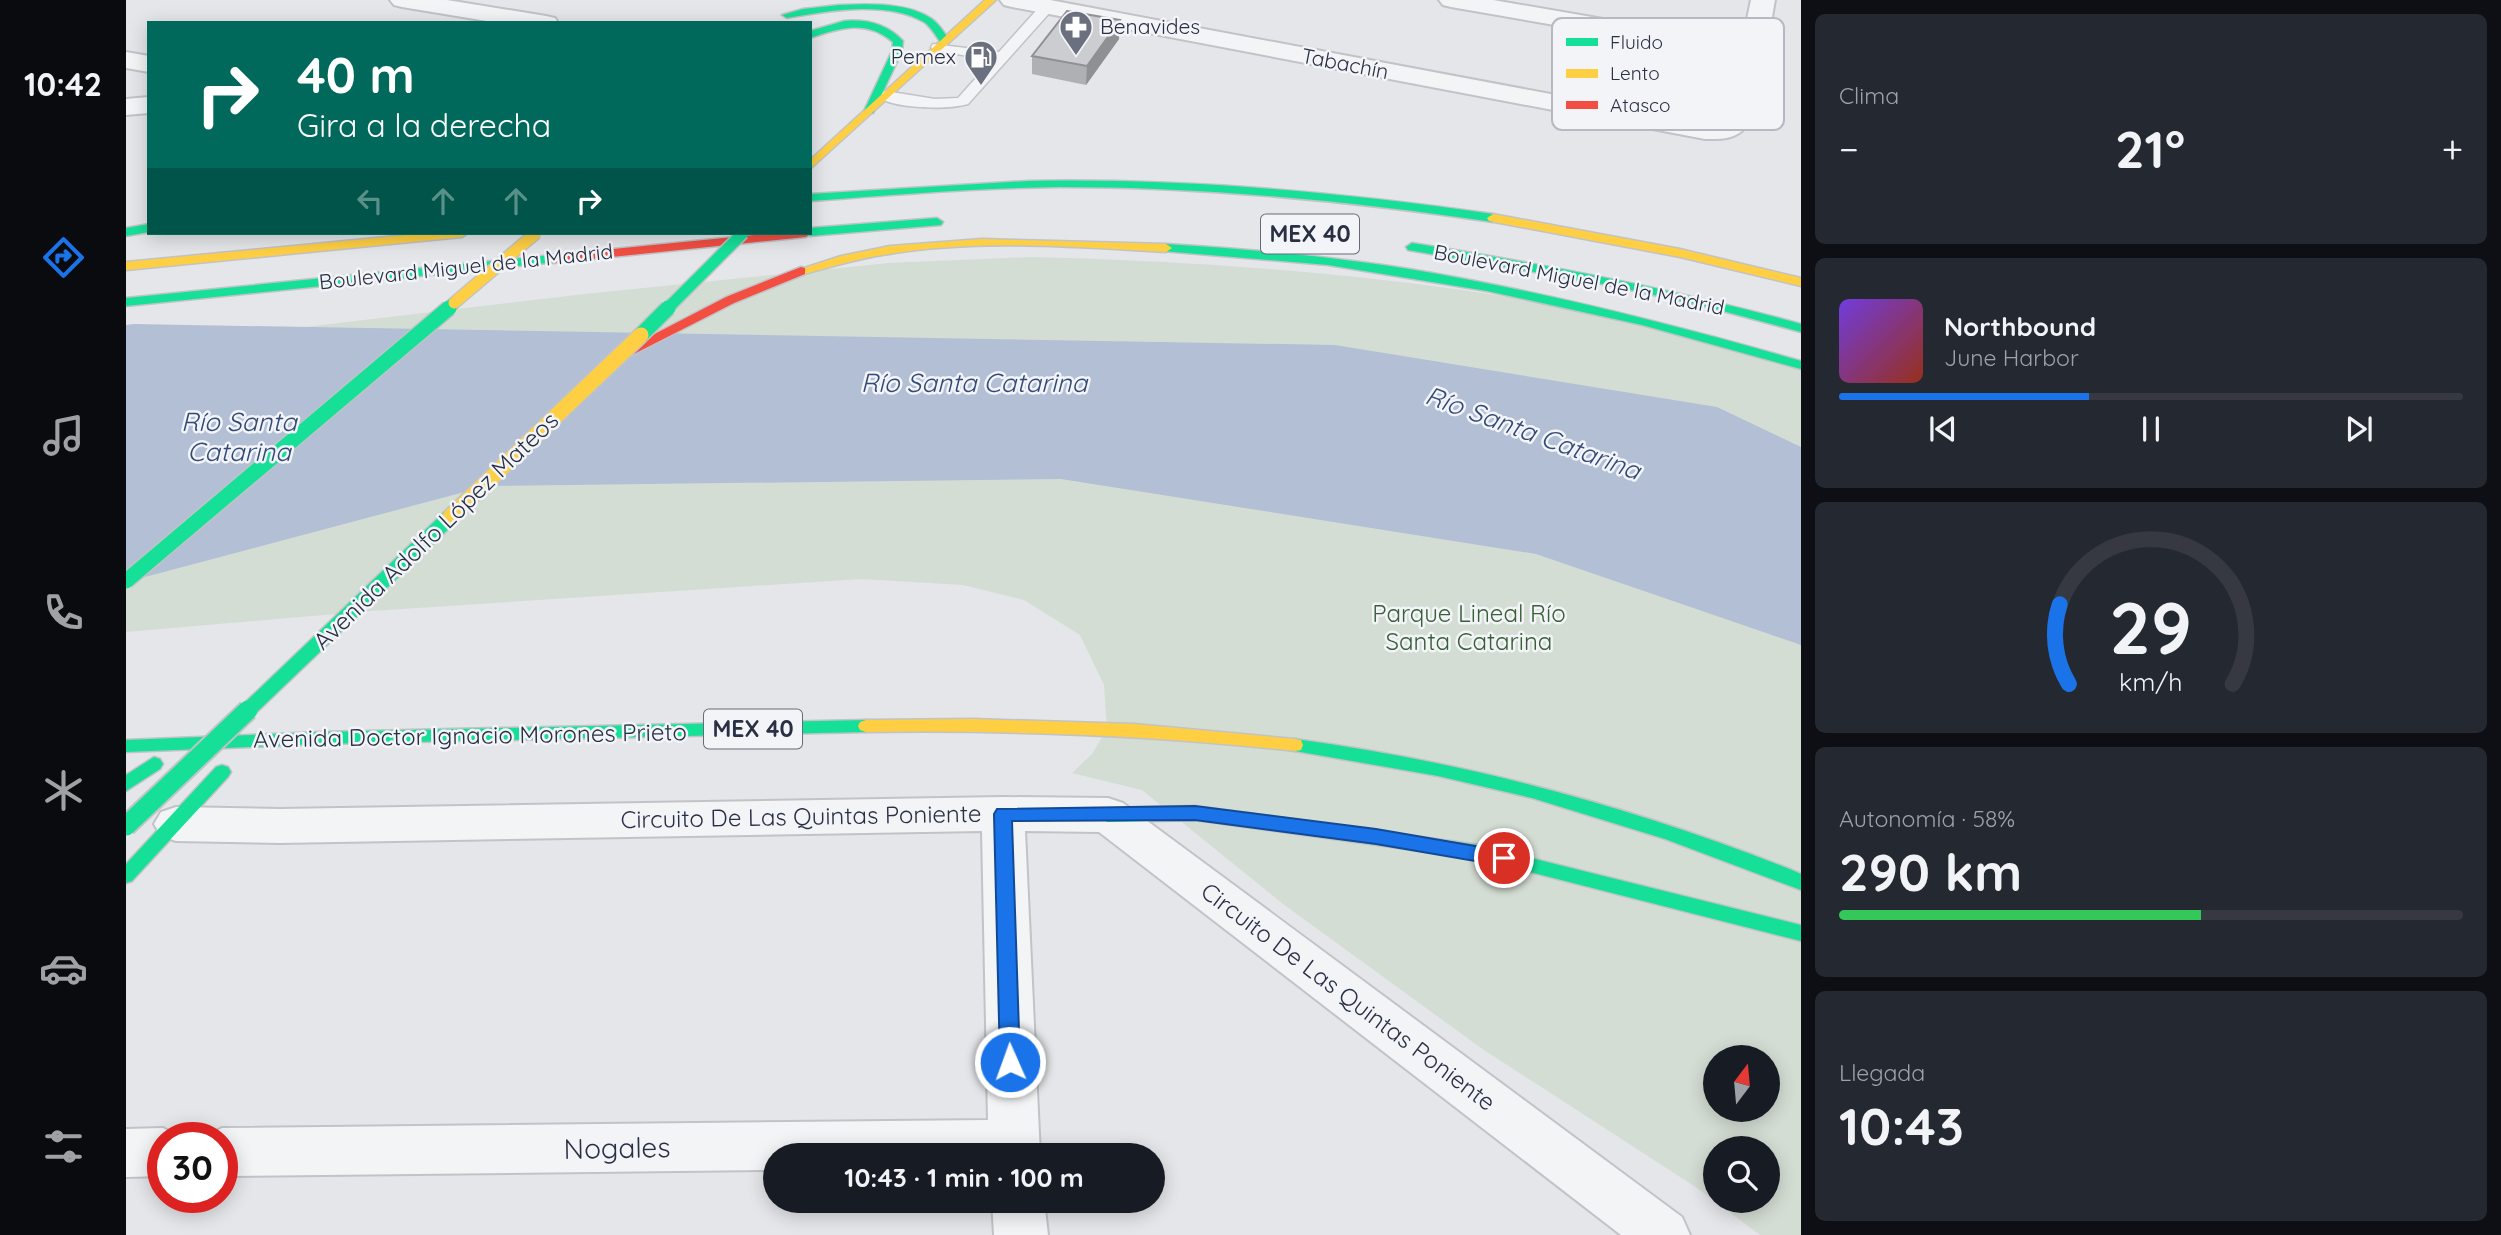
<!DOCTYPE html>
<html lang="es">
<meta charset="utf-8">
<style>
:root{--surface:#171b24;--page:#242831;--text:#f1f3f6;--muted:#9ea1a6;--line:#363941;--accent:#1a73e8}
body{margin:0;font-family:Quicksand,sans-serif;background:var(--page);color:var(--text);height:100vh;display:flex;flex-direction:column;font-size:26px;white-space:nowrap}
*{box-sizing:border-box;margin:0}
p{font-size:23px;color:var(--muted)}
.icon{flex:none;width:38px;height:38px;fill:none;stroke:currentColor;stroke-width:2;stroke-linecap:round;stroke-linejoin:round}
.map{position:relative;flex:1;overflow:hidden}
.sheet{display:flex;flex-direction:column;gap:14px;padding:14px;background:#0d0f14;width:700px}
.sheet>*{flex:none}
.top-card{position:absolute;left:21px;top:21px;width:665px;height:214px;border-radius:0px;box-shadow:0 4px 18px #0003;background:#00695c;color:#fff;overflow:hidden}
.needle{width:46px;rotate:16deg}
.controls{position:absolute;left:1577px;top:1045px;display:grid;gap:14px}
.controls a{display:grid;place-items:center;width:77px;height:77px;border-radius:50%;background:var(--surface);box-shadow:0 4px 18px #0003;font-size:35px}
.speed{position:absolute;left:21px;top:1122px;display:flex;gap:14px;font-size:35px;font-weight:700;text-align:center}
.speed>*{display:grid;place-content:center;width:91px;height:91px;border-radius:50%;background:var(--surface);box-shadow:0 4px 18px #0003;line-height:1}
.speed .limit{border:10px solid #d22;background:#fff;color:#111}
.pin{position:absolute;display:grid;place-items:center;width:60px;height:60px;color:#fff;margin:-30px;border:4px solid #fff;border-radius:50%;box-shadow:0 2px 7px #0007}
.me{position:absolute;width:77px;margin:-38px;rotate:358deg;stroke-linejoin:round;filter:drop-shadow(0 0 5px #0008)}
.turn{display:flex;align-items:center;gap:24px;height:147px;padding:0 35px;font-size:32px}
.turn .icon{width:91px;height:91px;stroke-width:2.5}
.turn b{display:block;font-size:49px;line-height:60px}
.lanes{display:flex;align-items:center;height:66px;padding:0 35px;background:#0003;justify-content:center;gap:35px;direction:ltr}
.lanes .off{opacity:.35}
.big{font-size:52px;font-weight:800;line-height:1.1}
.sheet .card{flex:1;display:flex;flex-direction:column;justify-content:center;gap:10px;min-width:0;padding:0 24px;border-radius:10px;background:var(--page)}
.sheet .dial{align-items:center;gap:0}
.dial svg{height:182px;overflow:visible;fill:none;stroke:var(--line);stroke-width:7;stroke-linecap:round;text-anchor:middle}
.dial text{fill:var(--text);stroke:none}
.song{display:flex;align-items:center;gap:21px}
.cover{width:84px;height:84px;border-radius:10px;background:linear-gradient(135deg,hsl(260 70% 55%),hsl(10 70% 35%))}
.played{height:7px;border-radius:4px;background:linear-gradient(90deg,var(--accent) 40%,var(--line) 40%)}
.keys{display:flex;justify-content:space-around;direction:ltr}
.heat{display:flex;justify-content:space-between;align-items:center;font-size:38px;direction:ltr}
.charge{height:10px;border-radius:5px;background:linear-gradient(90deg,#34c759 58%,var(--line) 0)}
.trip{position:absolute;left:637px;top:1143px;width:402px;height:70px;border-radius:35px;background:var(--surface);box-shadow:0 4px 18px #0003;font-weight:800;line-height:70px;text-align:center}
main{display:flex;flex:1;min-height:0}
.dock{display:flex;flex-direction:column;width:126px;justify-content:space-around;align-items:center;background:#090b0e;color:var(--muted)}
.dock .icon{width:49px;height:49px}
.dock .active{color:var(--accent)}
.dock b{font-size:32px;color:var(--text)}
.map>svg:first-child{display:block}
</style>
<main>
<nav class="dock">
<b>10:42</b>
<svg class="icon active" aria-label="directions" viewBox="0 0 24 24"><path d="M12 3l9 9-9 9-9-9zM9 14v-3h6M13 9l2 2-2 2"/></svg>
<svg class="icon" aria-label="music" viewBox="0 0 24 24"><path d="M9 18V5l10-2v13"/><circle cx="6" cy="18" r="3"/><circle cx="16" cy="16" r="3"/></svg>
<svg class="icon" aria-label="phone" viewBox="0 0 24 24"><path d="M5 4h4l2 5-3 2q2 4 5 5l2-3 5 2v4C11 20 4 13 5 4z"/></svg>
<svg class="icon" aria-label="climate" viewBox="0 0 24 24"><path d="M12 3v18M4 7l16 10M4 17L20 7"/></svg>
<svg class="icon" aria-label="car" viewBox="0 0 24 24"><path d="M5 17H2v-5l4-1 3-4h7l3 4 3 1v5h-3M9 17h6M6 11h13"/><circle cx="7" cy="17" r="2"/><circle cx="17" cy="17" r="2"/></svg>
<svg class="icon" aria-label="filters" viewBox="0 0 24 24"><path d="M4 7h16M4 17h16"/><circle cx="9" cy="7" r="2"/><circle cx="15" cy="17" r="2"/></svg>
</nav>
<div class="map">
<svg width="1675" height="1235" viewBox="0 0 1675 1235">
<rect width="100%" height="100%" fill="#e4e6e9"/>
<!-- green -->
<path fill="#d4ddd4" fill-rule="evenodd" d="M906,257C1102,262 1299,277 1491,317C1553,330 1614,351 1675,367V1235H1634L1571,1188L1355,1048L1157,904L1016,790L946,773L966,754L981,729L978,685L954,635L898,600L837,585L735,579L245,611L0,632V348L459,294L763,263ZM1589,1057H1642V1110H1589ZM1589,1148H1642V1200H1589Z"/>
<!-- water -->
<path fill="#b2bfd5" d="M8,324L1209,345L1591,407L1675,447V645L1410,554L935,479L361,486L0,582V325Z"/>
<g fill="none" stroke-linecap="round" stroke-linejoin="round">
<defs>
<path id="lane" d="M921,3L926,4V10L842,104C823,110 766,109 751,96L759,91L809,99L832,98L866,60L807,50L805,47L807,44L873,52L916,4Z"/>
<path id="street" d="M264,0H321L420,16L429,18L432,23H373L276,7L268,5Z
M874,0H924L1579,123H1592L1598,118L1613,57L1325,7L1317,5L1313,0H1367L1616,43L1625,0H1649C1644,25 1634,112 1619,128C1608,140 1595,139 1579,139L886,7L878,5Z
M0,52L23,56V72L0,68Z
M23,97V113L0,115V99Z
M877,797L982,798L997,803L1556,1217L1564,1235H1495L973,832L899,831L914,1155H649V1170L96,1176V1138H77L96,1128L862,1120L856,831L154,843L50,841L35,836L28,824L35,812L50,807L154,809Z
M37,1128L56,1138H37V1176L0,1177V1129Z
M866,1200H918L922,1235H868Z"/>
<path id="fast" d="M713,5C743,4 781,2 806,19C814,25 819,34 824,41L815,43C810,36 805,27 798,22C759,0 702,11 661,18L656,15L677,9Z
M718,21C741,19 761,24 777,41L776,51L747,113L738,111L766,51L767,42C739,19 715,28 684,38V31Z
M902,181C1058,178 1213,192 1367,214L1373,218L1367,222C1223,201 1079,187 933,187C850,188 767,195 684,201V194Z
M811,218L817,222L815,225L684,236L679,233H684V228Z
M23,224V232L0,236V228Z
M1286,243C1417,264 1547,289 1675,324V332L1578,306L1482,285L1282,250L1280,247Z
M1040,244C1121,249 1202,256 1283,269C1415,291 1546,324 1675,361V369L1516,325L1361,291L1202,265L1036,251L1034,248Z
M427,255L433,259L431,262L0,306V298Z
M740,720L746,722L748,726L746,730L740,732L195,744L0,752V740L195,732Z
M1169,739C1339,762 1506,806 1666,870L1675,874V890L1539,839L1406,798L1312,776L1163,750L1161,745L1163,740Z
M28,757L34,759L37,764L34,769L0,791V775Z
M96,765L102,767L105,772L102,777L6,881L0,883V864L90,767Z
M1069,806L1353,845L1675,925V941L1353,859L1069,820L982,822L976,820L973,815L976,810L982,808Z"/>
<path id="slow" d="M859,0H870L684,169V160Z
M1367,214L1554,249L1675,278V286L1554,257L1363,221L1361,218Z
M302,233H342L336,237L0,270V262Z
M856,239L1040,244L1046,248L1040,252C948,247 854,239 763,254C733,258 704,267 675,275L669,271L715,256L764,246Z
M847,719L1008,724L1169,739L1175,740L1177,745L1175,750L1169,751C1026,735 884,730 740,732L734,730L732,726L734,722L740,720Z"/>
<path id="jam" d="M684,230L686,233L680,237L427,263L421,259L427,255L647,233H684Z
M675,267L679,268V274L608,303L506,355H496L494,352L600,297Z"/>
</defs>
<!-- lane casing -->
<use href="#lane" stroke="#c1c3c7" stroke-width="3"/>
<!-- street casing -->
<use href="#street" stroke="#c1c3c7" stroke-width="4"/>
<!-- fast casing -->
<use href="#fast" stroke="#c1c3c7" stroke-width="3"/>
<!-- slow casing -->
<use href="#slow" stroke="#c1c3c7" stroke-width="3"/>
<!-- jam casing -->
<use href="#jam" stroke="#c1c3c7" stroke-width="3"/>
<!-- lane -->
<use href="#lane" fill="#f3f4f6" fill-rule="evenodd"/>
<!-- street -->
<use href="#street" fill="#f3f4f6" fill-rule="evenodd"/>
<!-- fast -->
<use href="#fast" fill="#16e098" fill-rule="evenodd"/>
<!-- slow -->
<use href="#slow" fill="#ffcf43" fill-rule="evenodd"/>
<!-- jam -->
<use href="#jam" fill="#f24e42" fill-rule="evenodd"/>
<defs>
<path id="fast-bridge-far2" d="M321,309L328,303
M541,309L617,233"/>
<path id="fast-bridge-far1" d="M515,335L542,308
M0,581L323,308
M120,712L324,517"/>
<path id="fast-bridge" d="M0,826L122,710"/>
<path id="slow-bridge-far1" d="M328,303L410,233"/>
<path id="slow-bridge" d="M324,517L515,335"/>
</defs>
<!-- fast-bridge-far2 casing -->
<use href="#fast-bridge-far2" stroke="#c1c3c7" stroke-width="14" stroke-linecap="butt"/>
<!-- fast-bridge-far1 casing -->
<use href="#fast-bridge-far1" stroke="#c1c3c7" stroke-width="18" stroke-linecap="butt"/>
<!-- fast-bridge casing -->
<use href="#fast-bridge" stroke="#c1c3c7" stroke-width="23" stroke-linecap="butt"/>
<!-- slow-bridge-far1 casing -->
<use href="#slow-bridge-far1" stroke="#c1c3c7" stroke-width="14" stroke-linecap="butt"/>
<!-- slow-bridge casing -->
<use href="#slow-bridge" stroke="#c1c3c7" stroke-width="18" stroke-linecap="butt"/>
<!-- fast-bridge-far2 -->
<use href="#fast-bridge-far2" stroke="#16e098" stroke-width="11"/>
<!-- fast-bridge-far1 -->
<use href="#fast-bridge-far1" stroke="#16e098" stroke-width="15"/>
<!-- fast-bridge -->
<use href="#fast-bridge" stroke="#16e098" stroke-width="19"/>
<!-- slow-bridge-far1 -->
<use href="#slow-bridge-far1" stroke="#ffcf43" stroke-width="11"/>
<!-- slow-bridge -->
<use href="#slow-bridge" stroke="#ffcf43" stroke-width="15"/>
</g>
<!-- wall -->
<path fill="#afb0b4" d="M993,39L960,85L906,74V56Z"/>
<!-- shaded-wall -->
<path fill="#8e9092" d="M994,20L993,39L960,85L961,66Z"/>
<!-- building -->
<path fill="#cbcdd1" stroke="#8e9092" stroke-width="2" d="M941,11L994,20L961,66L906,56Z"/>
<!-- route -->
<path fill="#1a73e8" stroke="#114b97" stroke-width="2" d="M1069,806L1250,829L1378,851L1385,853L1388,858L1385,863L1378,866L1250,844L1069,820L886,821L894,1062L891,1068L884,1071L877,1068L874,1062L868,814L871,809Z"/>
<!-- icons -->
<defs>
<symbol id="pharmacy-pin" viewBox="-11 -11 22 30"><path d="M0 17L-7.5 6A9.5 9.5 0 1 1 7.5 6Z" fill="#6b707e" stroke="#f2f4f8"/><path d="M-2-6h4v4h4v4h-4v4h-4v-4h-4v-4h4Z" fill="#fff"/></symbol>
<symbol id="fuel-pin" viewBox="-11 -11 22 30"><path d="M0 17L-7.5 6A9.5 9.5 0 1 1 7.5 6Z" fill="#6b707e" stroke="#f2f4f8"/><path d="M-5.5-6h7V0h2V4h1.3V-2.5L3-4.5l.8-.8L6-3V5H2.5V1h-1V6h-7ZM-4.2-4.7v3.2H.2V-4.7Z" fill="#fff"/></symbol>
</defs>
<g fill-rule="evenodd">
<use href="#pharmacy-pin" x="931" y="8" width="38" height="52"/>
<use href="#fuel-pin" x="836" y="38" width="38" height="52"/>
</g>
<g text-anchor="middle" stroke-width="5" stroke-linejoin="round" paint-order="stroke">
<!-- far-poi labels -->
<g font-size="21" fill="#2a3044" stroke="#f2f4f8" text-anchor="start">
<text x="974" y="34">Benavides</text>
<text x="830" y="64" text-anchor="end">Pemex</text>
</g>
<!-- far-street labels -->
<g font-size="21" fill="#2a3044" stroke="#f2f4f8">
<text transform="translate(1219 64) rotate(11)" y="7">Tabachín</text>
<text transform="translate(340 267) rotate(-6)" y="7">Boulevard Miguel de la Madrid</text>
<text transform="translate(1453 280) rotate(11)" y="7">Boulevard Miguel de la Madrid</text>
</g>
<!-- shield labels -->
<g fill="#f2f4f8" stroke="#666b7a" stroke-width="2">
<rect x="1135" y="214.5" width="98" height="39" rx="5"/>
<rect x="578" y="709.5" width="98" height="39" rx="5"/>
</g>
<g font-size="23" font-weight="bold" fill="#2a3044">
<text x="1184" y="242">MEX 40</text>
<text x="627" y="737">MEX 40</text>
</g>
<!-- street labels -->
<g font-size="24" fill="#2a3044" stroke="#f2f4f8">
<text transform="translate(310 531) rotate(-44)" y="8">Avenida Adolfo López Mateos</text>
<text transform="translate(344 736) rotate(-1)" y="8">Avenida Doctor Ignacio Morones Prieto</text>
<text transform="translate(675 817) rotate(-1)" y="8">Circuito De Las Quintas Poniente</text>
<text transform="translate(1222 997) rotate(37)" y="8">Circuito De Las Quintas Poniente</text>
</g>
<!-- park labels -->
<g font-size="24" fill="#396037" stroke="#f2f4f8">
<text x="1343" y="622">Parque Lineal Río<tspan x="1343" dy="28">Santa Catarina</tspan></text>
</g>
<!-- water labels -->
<g font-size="26" font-style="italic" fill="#324a79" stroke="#f2f4f8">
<text x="848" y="392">Río Santa Catarina</text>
<text x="113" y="431">Río Santa<tspan x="113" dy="30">Catarina</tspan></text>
<text transform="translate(1407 433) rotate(20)" y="9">Río Santa Catarina</text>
</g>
<!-- near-street labels -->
<g font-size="28" fill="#2a3044" stroke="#f2f4f8">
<text transform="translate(491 1148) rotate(-1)" y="10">Nogales</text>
</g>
</g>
<!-- legend -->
<rect x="1426" y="18" width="232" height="112" rx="10" fill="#f2f4f8" stroke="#b6b9c2" stroke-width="2"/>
<rect x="1440" y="38" width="32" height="8" fill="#16e098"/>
<rect x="1440" y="69" width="32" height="9" fill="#ffcf43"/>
<rect x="1440" y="101" width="32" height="8" fill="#f24e42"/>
<g font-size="19" fill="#2a3044">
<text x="1484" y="49">Fluido</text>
<text x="1484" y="80">Lento</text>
<text x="1484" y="112">Atasco</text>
</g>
</svg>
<div class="controls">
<a><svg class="needle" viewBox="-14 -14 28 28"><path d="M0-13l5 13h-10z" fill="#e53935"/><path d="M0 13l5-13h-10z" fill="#9ea1a6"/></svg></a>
<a><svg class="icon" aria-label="search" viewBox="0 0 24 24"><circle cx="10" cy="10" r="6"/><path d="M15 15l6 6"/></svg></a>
</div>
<div class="speed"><div class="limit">30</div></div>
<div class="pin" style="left:1378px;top:858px;background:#d93025"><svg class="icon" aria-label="arrive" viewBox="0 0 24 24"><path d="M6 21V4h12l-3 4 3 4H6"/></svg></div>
<svg class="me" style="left:884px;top:1062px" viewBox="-20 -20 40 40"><circle r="17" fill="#1a73e8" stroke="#fff" stroke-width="3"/><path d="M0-11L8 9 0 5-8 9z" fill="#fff"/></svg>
<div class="trip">10:43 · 1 min · 100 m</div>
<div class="top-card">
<div class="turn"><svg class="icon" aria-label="right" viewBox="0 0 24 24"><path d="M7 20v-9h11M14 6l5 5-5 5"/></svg><div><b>40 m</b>Gira a la derecha</div></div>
<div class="lanes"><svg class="icon off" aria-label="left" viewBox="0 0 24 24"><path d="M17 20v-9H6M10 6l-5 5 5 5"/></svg><svg class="icon off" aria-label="ahead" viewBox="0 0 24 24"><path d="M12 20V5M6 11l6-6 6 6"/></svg><svg class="icon off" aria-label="ahead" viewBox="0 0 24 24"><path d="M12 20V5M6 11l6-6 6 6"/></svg><svg class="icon" aria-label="right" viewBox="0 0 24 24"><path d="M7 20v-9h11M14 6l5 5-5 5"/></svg></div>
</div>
</div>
<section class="sheet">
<div class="card"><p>Clima</p>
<div class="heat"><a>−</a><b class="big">21°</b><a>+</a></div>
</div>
<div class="card">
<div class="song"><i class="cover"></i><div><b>Northbound</b><p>June Harbor</p></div></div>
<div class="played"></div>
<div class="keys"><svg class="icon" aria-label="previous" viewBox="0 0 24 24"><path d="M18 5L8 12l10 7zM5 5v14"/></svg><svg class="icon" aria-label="pause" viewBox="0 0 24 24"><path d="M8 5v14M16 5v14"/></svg><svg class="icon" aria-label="next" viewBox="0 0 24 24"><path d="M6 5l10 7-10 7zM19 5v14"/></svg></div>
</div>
<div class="card dial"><svg viewBox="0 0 100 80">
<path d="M14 69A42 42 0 1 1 86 69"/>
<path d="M14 69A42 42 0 0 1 10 34" stroke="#1a73e8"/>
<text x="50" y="56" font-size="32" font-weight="700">29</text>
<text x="50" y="72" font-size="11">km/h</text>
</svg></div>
<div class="card"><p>Autonomía · 58%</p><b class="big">290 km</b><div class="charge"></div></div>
<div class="card"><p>Llegada</p><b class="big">10:43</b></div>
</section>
</main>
